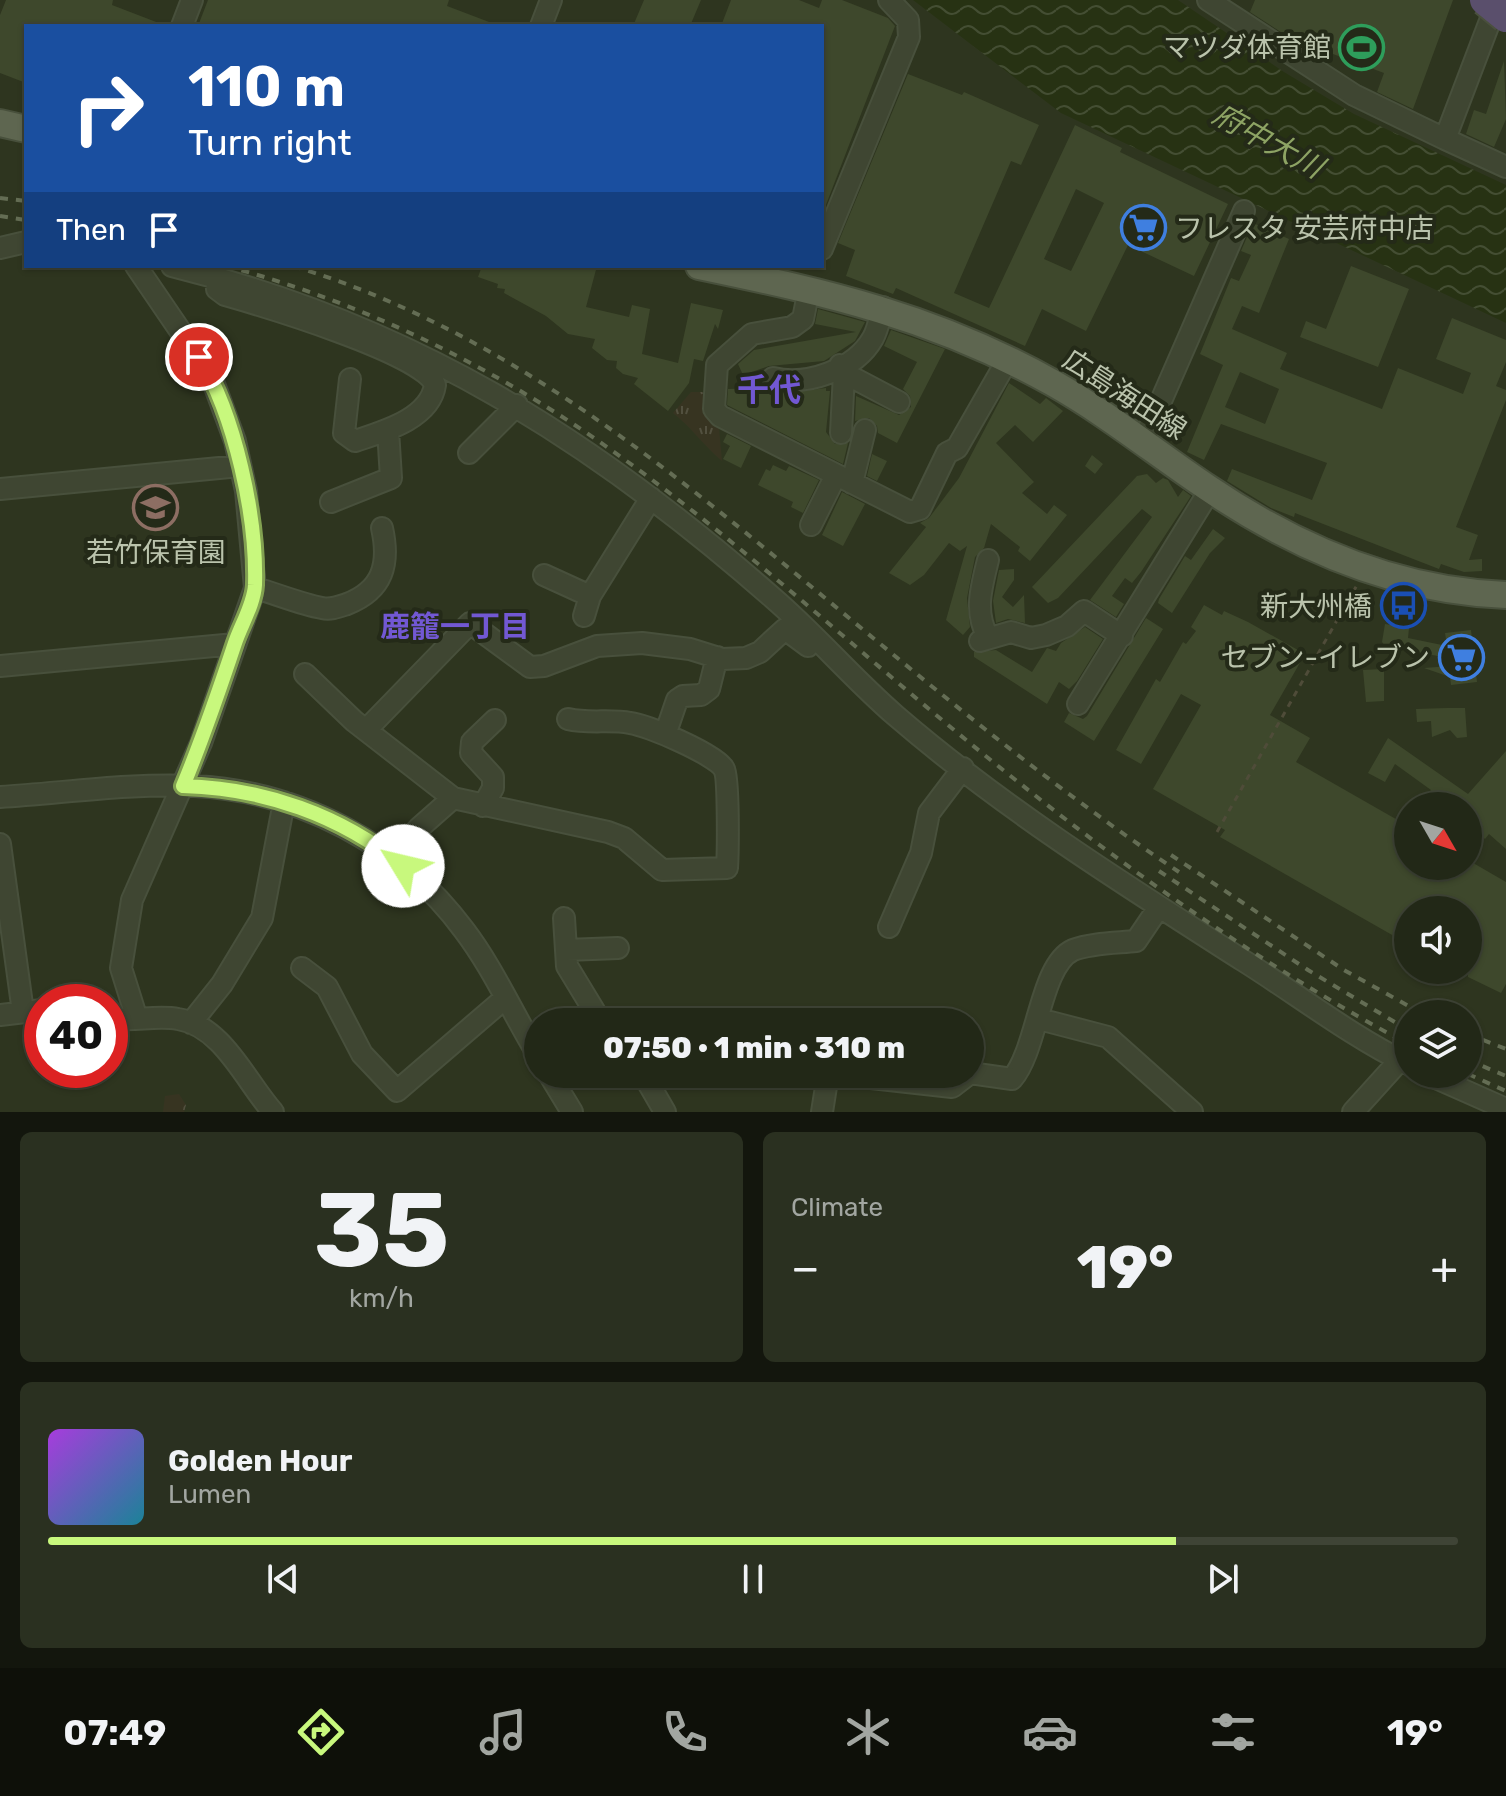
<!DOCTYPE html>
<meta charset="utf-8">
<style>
:root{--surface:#222817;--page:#2a3020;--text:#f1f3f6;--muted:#a2a6a1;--line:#3f4436;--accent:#c8f87d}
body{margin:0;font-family:Rubik,"Noto Sans JP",sans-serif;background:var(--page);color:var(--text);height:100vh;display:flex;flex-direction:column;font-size:30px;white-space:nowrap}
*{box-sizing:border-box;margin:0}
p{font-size:26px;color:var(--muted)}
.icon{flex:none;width:44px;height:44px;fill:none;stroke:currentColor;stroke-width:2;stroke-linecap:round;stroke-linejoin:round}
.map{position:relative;height:1112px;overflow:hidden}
.panel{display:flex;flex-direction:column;gap:20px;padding:20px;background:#13160d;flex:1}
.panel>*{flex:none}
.banner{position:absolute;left:24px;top:24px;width:800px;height:244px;border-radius:0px;box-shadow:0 2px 6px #0004,0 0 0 2px var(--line);background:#1a4fa0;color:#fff;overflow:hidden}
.needle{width:52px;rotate:129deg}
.fabs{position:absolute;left:1394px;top:792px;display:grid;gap:16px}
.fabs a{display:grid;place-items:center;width:88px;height:88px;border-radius:50%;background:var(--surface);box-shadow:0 2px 6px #0004,0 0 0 2px var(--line);font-size:40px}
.speed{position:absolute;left:24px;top:984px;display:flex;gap:16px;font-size:40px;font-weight:700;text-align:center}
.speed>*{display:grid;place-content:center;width:104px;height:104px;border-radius:50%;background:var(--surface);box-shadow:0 2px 6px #0004,0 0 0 2px var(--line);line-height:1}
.speed .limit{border:12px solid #d22;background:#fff;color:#111}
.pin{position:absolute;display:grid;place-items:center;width:68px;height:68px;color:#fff;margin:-34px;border:4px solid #fff;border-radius:50%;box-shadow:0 2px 8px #0007}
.me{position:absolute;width:88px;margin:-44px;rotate:306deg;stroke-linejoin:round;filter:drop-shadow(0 0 6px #0008)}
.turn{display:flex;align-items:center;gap:28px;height:168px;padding:0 32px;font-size:36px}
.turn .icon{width:104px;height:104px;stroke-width:2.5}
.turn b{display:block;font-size:56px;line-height:68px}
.then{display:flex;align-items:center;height:76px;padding:0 32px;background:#0003;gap:16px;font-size:30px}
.big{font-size:60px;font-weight:800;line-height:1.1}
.panel .tile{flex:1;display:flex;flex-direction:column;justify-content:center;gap:12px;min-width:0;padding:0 28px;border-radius:12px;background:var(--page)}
.panel .dial{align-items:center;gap:0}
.dial b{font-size:104px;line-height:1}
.song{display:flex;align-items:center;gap:24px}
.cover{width:96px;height:96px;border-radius:12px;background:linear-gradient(135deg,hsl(280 70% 55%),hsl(190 70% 35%))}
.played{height:8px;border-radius:4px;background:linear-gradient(90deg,var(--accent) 80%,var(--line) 80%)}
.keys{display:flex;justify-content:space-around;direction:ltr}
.heat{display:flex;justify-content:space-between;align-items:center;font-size:44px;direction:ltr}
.panel .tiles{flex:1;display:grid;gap:20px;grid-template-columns:1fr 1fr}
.tile:last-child{grid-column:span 2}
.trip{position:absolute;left:524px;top:1008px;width:460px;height:80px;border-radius:40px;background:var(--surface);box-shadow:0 2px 6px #0004,0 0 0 2px var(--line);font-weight:800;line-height:80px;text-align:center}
.menu{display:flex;height:128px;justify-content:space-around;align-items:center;background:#0e1009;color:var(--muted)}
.menu .icon{width:56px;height:56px}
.menu .on{color:var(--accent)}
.menu b{font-size:36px;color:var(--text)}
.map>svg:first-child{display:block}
</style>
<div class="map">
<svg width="1506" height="1112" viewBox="0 0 1506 1112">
<defs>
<pattern id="forest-crowns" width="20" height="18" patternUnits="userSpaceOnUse" patternTransform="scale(2)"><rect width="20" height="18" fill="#373421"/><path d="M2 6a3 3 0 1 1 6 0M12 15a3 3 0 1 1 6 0" fill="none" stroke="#52503f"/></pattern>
<pattern id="park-tufts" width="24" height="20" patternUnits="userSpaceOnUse" patternTransform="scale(2)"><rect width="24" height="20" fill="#373421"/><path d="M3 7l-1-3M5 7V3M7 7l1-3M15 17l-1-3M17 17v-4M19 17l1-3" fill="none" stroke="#52503f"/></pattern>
<pattern id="water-waves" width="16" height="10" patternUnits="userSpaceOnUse" patternTransform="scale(2)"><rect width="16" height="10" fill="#273213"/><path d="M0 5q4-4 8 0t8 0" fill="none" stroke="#444e33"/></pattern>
</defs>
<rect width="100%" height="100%" fill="#2e351f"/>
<!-- forest -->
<path fill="url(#forest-crowns)" d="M179,1094L186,1105L184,1112H163L165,1096Z"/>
<!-- park -->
<path fill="url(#park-tufts)" d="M691,392H708L709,418L719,428L722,461C703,445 692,428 673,413Z"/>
<!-- water -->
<path fill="url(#water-waves)" d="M913,0H1178L1284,72L1354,114L1506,185V323L1061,113Z"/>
<!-- building -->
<path fill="#3e482c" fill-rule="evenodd" d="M6,0H113L112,5L164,25L26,26V83L0,73V15Z
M208,0H449L447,6L497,25L198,26Z
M644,0H701L690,26H633Z
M731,0H799L819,8L822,0H842L888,18L895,26L822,215V26H721Z
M1255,0H1453L1413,109L1377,92L1384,73L1290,38L1250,12Z
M1504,61L1506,119L1494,147L1466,134L1474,110L1486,114Z
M908,74L962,95L964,92L1039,125L1021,165L1011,161L954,293L989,308L1075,125L1122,148L1120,152L1228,204L1194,276L1128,245L1086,331L1042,309L1025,346L896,288L893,294L846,276L855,250L838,243ZM1076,189L1104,203L1071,271L1044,259Z
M1253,223L1289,239L1259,313L1242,306L1232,329L1287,353L1280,369L1382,409L1398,368L1463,394L1471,373L1436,359L1452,318L1506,340V362L1496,386L1506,390V400L1456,527L1478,535L1469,560L1482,559V571L1464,572L1441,564L1439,569L1295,513L1294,517L1271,508L1227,481L1232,469L1312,500L1327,463L1221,424L1204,460L1187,452L1223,365L1200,354L1231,278L1239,281L1251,255L1241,251ZM1240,372L1279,389L1265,424L1225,407Z
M482,266H597L586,307L629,317L632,305L650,309L642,354L678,363L691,303L723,310L718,329L715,324L703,361L694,359L689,383L668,411L634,384L638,378L623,374L616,368L617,361L607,360L592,348L595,339L568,334L546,316L504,293L505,289L497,288L498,284L478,277Z
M1351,266L1409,289L1378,367L1300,337L1306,321L1326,329Z
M818,309L865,322L855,341L824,361L769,366L743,375L738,364L754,350L856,332L815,324Z
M891,330L945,349L897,443L878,433L877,426L869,418L855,421L856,396L899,415L911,407L910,396L903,389L917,362L884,346Z
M1009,383L1040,404L1046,398L1063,411L1033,442L1015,425L996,443L1034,482L1022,493L1047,514L1054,505L1067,515L1030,561L1018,551L1020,547L991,524L984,548L975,557L967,598L970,627L963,635L946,620L967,546L960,551L949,543L924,575L910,585L889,573L926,527L920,523L929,518L959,478Z
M764,388L786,393L826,388V391H830L826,432L835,444L848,443L843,464L727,405L728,389Z
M727,434L751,446L741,468L723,459L730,446L723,442Z
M872,454L887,461L877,481L867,476Z
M1092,455L1103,464L1095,474L1085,466Z
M773,465L786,471L789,466L819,480L803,513L791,507L793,502L758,485L766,469L770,471Z
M1147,474L1156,483L1163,478L1168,480L1178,497L1183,490L1191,496L1141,572L1132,583L1125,578L1112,596L1124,604L1116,617L1090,600L1152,517L1142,509L1058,598L1048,603L1032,587L1137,476Z
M842,492L865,504L843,546L822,535Z
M1213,529L1225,538L1210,553L1172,613L1158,603L1159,599L1185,556L1191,560Z
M1014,569V580L1002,597L1013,607L1024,595L1025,623L1008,619L996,623L993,601L999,570Z
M1204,605L1222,615L1224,611L1248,622L1305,654L1270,715L1310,738L1296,762L1408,826V866H1468V860L1506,882V984L1501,993L1468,977V910H1408V944L1220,837L1225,830L1153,789L1201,705L1181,694L1141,764L1116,750L1156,679L1160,682L1183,642L1186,644L1196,631L1191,627Z
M1146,618L1163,629L1094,741L1064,722L1069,713L1083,719L1087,716Z
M1385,624L1409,628L1408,638L1447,646L1445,633L1471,630L1477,682L1451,685L1450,677L1424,668L1464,665V661L1385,646L1382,642Z
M1085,627L1103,639L1077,681L1069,689L1059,682L1047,704L974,657V652L996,650L1032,672L1047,648L1056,651L1061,643Z
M1384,669V701L1366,702L1363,670Z
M1447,708H1465L1467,737L1457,738L1450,730L1432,737L1431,721L1417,722L1416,709Z
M1388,738L1468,794L1506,751V849L1489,834L1485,839L1468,824V806H1432L1424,800L1431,790L1395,764L1385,782L1368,773Z"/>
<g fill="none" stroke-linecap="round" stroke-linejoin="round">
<defs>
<path id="minor" d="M1208,0L1354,95L1445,139
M1498,0L1445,139L1506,167
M182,26L192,0
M541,26L551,0
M0,248L26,242
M822,249L909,37L908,20L889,0
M136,266L211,376L235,441L246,491L255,588L201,743L132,900L121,968L137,1019
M172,266C409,324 591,438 773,598C816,635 853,679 896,716C1004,809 1125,885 1244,961C1298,995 1351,1036 1408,1064
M216,277L217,289L225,295C260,305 426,354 435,385C430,419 382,432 355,441L344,433L350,379
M809,289L803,319L792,327L752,334L717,365L714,409L720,416L910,512L920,509L947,453L957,448L1008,359
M840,365L844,373L899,402
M773,378C807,386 855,370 873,338C878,329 880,317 883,307
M841,433L844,373
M1143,442L1244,211
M469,453L517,405
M852,483L865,430
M0,489L240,466
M331,502L391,478L388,430
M811,525L836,475
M988,560C981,589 974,611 988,638
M544,575L590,596
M255,588C277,594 300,604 322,608C331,610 338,607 347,604C383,590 390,564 382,528
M584,616L590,596L651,498
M980,641L1011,632L1031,638L1046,635L1067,626L1084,611L1122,636
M0,666L235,644
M305,674L354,721L453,798L608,832L624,838L662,870L727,868C728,853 729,778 724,769C717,755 647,725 630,723C610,719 589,724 568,719
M1078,704L1210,490
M366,730L470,623L530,667L544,666L597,646L642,643L690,649L722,659L746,658L760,652L785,629L808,646
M666,732L677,700L683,696L701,695L709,689L717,657
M0,797C64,793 130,783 194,786C300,791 401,845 464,930C493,968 513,1014 538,1055
M483,806L493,788V777L471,753L472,742L495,720
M0,844L23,1012
M392,858L419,828L453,798
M564,918L567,966L601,1022
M889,927L921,853L929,813L963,768
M566,950L618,948
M302,968L327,987L362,1054L397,1091L504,999
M0,1015L42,1010
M110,1018C132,1022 156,1015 178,1019C223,1026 246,1082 273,1112
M1039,1019L1108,1037L1192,1112
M191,1023L222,984L262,918L284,802
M970,1073L1012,1079C1038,1049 1040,965 1073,950C1091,943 1117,943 1136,941L1159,907
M549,1074L572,1112
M643,1074L665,1112
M835,1074L952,1087L969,1074
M1427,1074L1506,1109
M822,1112L828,1074
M1353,1112L1400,1060"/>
<path id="major" d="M0,123L26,129
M699,266C829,293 935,317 1053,383C1108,414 1157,454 1208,488C1298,549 1398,591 1506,595"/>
</defs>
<!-- minor casing -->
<use href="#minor" stroke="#48503c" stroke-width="24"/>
<!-- major casing -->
<use href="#major" stroke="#48503c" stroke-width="30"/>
<!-- path -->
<path stroke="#4f4c39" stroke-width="3" stroke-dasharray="6 6" stroke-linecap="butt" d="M1217,832L1357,585"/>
<!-- minor -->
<use href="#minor" stroke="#3f4632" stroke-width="20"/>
<!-- major -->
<use href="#major" stroke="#5e6650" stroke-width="26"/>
<!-- rail -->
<path stroke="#646d54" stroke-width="4" stroke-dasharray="8 8" stroke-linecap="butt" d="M0,198L26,201
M0,216L26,220
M226,266C357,301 482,361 594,438C745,542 878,672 1022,785C1138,878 1277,974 1408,1044
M293,266C501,329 666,466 831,603C944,697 1056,790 1179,872
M1171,855L1344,970L1423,1014
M1159,871L1308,970L1408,1030
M1468,1034L1506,1049
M1468,1060L1506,1076
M1468,1074L1506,1091"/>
<defs>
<path id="highway-bridge" d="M1485,0L1506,17"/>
</defs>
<!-- highway-bridge casing -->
<use href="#highway-bridge" stroke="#4a503d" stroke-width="34" stroke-linecap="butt"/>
<!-- highway-bridge -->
<use href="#highway-bridge" stroke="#5a4f6c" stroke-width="30"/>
</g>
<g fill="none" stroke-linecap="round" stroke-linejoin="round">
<defs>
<path id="route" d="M199,357C235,415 257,517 255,585C254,604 241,625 235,643C219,691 203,738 183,786C263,788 341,815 403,866"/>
</defs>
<!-- route casing -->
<use href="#route" stroke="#82a151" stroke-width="20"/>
<!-- route -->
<use href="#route" stroke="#c8f87d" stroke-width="14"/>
</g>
<!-- icons -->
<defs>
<symbol id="stadium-ring" viewBox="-11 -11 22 22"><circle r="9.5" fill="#242a18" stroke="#2e9e5b" stroke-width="1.5"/><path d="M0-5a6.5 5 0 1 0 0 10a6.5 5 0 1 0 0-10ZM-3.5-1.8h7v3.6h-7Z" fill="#2e9e5b"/></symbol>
<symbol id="supermarket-ring" viewBox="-11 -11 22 22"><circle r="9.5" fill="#242a18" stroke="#3f7fe0" stroke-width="1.5"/><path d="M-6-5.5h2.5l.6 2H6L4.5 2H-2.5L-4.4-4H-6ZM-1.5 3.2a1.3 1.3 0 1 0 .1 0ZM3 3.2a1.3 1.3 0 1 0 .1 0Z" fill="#3f7fe0"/></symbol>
<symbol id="school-ring" viewBox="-11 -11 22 22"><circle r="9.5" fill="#242a18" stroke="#8d6e63" stroke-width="1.5"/><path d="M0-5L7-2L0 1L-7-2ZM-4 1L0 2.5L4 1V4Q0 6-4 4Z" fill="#8d6e63"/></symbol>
<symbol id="bus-ring" viewBox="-11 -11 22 22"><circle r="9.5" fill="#242a18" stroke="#1a4fb4" stroke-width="1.5"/><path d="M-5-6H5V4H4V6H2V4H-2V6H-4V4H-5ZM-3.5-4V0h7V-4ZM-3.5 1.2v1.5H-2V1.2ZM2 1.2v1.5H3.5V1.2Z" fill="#1a4fb4"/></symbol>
</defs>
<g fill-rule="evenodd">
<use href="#stadium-ring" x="1336" y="22" width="51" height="51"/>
<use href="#supermarket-ring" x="1118" y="202" width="51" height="51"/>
<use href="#school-ring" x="130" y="482" width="51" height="51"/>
<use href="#bus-ring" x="1378" y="580" width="51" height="51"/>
<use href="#supermarket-ring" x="1436" y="632" width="51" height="51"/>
</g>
<g text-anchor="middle" stroke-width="8" stroke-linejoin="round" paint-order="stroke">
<!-- poi labels -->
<g font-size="28" fill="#bac3ac" stroke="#242a18" text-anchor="end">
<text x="1331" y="57">マツダ体育館</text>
<text x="1175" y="238" text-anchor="start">フレスタ 安芸府中店</text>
<text x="156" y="562" text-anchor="middle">若竹保育園</text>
<text x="1372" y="616">新大州橋</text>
<text x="1430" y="667">セブン-イレブン</text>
</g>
<!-- street labels -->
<g font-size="28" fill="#bac3ac" stroke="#242a18">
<text transform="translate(1125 394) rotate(33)" y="10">広島海田線</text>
</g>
<!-- water labels -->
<g font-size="30" font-style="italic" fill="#8da364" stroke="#242a18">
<text transform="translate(1268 141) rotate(29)" y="10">府中大川</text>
</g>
<!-- neighbourhood labels -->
<g font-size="30" font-weight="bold" fill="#7258d3" stroke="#242a18">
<text x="455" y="637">鹿籠一丁目</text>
</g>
<!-- quarter labels -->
<g font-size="32" font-weight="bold" fill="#7258d3" stroke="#242a18">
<text x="769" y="401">千代</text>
</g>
</g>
</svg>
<div class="fabs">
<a><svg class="needle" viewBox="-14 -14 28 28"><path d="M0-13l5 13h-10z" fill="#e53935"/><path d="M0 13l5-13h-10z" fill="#a2a6a1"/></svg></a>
<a><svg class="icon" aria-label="sound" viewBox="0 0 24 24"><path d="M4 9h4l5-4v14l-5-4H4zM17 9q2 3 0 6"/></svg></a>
<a><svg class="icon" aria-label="layers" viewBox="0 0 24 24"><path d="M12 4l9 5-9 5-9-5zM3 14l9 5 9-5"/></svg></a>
</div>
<div class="speed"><div class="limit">40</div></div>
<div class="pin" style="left:199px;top:357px;background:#d93025"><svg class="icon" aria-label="arrive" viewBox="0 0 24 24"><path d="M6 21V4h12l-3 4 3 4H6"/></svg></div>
<svg class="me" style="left:403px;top:866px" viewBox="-20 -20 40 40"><circle r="19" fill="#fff"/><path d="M0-13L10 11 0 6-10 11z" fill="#c8f87d"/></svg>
<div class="trip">07:50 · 1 min · 310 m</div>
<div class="banner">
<div class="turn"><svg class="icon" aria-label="right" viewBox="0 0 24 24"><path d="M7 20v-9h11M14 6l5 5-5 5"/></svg><div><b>110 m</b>Turn right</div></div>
<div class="then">Then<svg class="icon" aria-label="arrive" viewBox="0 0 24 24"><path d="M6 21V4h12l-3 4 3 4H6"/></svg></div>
</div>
</div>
<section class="panel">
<div class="tiles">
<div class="tile dial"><b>35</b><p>km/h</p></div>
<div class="tile"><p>Climate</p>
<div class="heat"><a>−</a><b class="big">19°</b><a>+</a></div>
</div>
<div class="tile">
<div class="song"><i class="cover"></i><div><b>Golden Hour</b><p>Lumen</p></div></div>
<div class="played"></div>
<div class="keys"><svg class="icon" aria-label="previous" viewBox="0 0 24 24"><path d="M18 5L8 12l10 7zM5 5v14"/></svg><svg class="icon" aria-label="pause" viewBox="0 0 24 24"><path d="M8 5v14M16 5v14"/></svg><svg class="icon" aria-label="next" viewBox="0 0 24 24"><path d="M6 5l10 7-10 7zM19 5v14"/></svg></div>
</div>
</div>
</section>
<nav class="menu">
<b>07:49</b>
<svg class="icon on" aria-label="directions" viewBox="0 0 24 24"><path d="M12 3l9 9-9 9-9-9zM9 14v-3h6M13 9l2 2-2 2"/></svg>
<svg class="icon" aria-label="music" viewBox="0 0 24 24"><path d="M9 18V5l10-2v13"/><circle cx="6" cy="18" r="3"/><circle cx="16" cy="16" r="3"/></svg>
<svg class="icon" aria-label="phone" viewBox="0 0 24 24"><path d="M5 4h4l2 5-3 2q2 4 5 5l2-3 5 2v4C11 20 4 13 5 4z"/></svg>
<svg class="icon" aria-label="climate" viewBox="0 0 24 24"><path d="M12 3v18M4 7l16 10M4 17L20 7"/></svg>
<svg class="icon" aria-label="car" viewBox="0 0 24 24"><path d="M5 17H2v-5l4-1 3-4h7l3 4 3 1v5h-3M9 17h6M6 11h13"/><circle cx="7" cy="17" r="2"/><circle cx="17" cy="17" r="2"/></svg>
<svg class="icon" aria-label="filters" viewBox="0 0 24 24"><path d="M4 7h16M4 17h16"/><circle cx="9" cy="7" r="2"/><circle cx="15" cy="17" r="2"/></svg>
<b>19°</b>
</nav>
